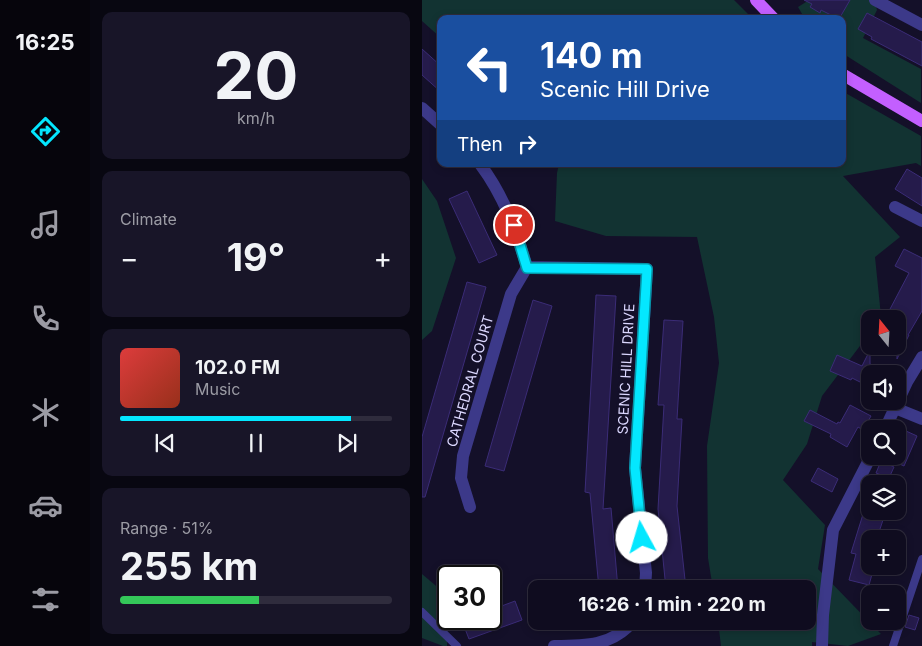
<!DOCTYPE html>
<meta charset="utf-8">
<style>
:root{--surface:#0f0c1f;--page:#181528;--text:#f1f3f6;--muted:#9b9ba4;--line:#2f2c3d;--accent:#04e7ff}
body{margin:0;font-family:Inter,sans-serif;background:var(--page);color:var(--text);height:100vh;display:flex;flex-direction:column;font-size:19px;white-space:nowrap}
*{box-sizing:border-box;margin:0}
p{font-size:16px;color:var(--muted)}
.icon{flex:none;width:28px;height:28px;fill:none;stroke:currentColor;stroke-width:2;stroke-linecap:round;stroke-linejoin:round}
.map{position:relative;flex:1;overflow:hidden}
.side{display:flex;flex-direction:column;gap:12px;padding:12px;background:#080711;width:332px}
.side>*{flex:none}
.guide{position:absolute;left:15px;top:15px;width:409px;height:152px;border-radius:10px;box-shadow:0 2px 8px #0003,0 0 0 1px var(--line);background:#1a4fa0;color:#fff;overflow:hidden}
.needle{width:32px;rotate:342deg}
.fabs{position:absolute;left:439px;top:310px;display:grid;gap:10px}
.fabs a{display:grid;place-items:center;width:45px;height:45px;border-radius:10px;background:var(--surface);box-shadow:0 2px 8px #0003,0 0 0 1px var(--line);font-size:25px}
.speed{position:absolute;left:15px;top:565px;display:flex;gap:10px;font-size:25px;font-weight:700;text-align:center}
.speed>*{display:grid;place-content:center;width:65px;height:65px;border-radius:50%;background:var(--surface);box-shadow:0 2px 8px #0003,0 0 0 1px var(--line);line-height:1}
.speed .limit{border:2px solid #111;border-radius:8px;background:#fff;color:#111}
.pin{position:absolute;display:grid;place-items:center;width:42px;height:42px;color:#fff;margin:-21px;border:2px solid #fff;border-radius:50%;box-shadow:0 1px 5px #0007}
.me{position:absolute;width:55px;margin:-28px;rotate:354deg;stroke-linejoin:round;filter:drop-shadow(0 0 4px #0008)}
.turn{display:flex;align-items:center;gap:18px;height:105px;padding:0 20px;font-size:22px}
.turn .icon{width:65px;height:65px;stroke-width:2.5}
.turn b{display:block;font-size:35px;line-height:42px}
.then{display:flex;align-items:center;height:48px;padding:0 20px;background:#0003;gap:10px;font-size:19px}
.big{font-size:38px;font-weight:700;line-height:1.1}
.side .card{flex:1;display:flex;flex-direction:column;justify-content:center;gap:8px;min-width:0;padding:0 18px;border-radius:10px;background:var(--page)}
.side .dial{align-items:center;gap:0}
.dial b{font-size:65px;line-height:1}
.song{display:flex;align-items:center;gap:15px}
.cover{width:60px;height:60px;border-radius:8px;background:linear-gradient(135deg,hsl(0 70% 55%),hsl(10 70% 35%))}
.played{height:5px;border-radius:2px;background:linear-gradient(90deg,var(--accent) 85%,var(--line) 85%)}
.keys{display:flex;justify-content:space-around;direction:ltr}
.heat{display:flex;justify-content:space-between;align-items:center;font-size:28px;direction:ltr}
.charge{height:8px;border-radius:4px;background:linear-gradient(90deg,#34c759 51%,var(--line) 0)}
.trip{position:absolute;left:106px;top:580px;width:288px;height:50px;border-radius:10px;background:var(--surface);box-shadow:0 2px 8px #0003,0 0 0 1px var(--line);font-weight:700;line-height:50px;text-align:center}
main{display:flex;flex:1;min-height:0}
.tab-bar{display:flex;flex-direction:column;width:90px;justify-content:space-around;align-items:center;background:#06050c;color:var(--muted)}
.tab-bar .icon{width:35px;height:35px}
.tab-bar .active{color:var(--accent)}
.tab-bar b{font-size:22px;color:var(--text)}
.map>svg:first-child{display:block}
</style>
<main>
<nav class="tab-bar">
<b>16:25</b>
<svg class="icon active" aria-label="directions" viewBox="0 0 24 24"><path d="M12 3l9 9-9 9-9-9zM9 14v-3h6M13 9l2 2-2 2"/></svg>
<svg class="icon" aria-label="music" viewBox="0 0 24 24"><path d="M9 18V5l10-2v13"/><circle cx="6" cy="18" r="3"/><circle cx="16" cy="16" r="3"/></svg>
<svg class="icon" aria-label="phone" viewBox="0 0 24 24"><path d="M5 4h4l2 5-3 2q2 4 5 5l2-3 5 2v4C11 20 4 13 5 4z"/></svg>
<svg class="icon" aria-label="climate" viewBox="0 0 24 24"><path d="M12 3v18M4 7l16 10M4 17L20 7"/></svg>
<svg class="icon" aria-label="car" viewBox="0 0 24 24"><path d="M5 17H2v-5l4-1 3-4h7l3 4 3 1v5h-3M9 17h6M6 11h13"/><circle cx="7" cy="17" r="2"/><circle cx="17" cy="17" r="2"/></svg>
<svg class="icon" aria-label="filters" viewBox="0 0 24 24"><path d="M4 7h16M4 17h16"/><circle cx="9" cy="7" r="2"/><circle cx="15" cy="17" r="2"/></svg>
</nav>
<section class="side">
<div class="card dial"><b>20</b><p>km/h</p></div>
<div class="card"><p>Climate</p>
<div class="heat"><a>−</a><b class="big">19°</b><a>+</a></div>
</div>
<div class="card">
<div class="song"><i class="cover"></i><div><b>102.0 FM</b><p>Music</p></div></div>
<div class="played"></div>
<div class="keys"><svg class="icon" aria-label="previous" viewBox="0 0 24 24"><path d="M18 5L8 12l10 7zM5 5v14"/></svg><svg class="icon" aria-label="pause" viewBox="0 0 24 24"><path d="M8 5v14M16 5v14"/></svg><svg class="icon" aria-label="next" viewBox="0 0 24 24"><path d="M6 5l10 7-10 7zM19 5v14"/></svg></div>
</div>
<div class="card"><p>Range · 51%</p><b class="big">255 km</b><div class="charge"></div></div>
</section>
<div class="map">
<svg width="500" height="646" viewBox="0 0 500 646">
<rect width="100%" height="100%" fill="#141029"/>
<!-- green -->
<path fill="#123332" d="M0,0H312L331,19H19V38L0,21Z
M391,0H452L455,10L441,38L499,69V103L420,53V19H383L376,7L384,2Z
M420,91L499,136V166L494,163L421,176L478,237L453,257L459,316L457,319H448L447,334L400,396L385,444L361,480L403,525L396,569L459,634L426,646L390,642V646H299L296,621H385V589H291L286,558L285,446L297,363L292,317L275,237L184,236L133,221L135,173L137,164H420Z
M0,179L15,201L34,258L10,331L0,340Z
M0,574L26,596L25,646H21L0,638Z"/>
<!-- building -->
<path fill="#251b4b" stroke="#3b2c77" d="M382,0H428L417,19L399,10L398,13L388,7L390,4Z
M445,13L500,42V66L449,39L450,37L436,29Z
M0,49L19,66V92L0,75Z
M485,169L500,178V206L473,189Z
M45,191L75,255L57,263L27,199Z
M482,249L500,258V311L486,335H487L475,359V316L467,311L487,273L473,266Z
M45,282L64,287L3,497H0V437Z
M174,295L194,296L181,509L189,508L196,589H177L168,493L163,492Z
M111,300L130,306L82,471L63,466Z
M242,320L261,321L255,419H260L255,506L264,589H244L236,509L242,405H236Z
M448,350V364L467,374H448V387L430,378L429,380L408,371L415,355L440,366Z
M428,405L449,416L441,430L436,427L425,447L408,437L409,434L382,421L388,410L415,424L416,422L418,423Z
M484,431L495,436L482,466L471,461L473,456H475V451Z
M459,461L472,467L467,478L454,473Z
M396,468L416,479L410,492L389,481Z
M442,511H464L455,538L448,536V551L443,565L452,567L447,585L427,580L434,554L429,553Z
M93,601L100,620L47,639L40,621L46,619H69V610Z
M487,615L497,618L493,630L483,627Z"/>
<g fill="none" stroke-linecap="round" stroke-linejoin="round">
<!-- service -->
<path stroke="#3c3989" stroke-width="8" d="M0,612L35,646
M471,646L500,559"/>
<!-- minor -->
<path stroke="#3c3989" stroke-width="12" d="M453,0L500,25
M0,108L19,125
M58,164C82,196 94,230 105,267
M473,207L500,221
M105,267L225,269L213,468L224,573L223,589
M473,408L500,419
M463,429L485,382L500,357
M48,507L39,478L41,456L89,294L105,267
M132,646C163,646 191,646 211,621
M400,646L401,615L411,530L449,456"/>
<!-- primary -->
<path stroke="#c35fff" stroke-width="12" d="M334,0L352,19
M420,74L500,121"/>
</g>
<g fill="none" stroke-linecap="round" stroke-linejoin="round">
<defs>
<path id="route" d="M92,225L105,268L225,269L213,468L220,538"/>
</defs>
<!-- route casing -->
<use href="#route" stroke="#0396a6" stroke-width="12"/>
<!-- route -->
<use href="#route" stroke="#04e7ff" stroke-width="9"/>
</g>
<g text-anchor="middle" stroke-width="4.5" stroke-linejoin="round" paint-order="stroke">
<!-- street labels -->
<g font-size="14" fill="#dcd8ff" stroke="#141029">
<text transform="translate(204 369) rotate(-87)" y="5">SCENIC HILL DRIVE</text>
<text transform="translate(48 381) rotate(-74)" y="5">CATHEDRAL COURT</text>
</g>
</g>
</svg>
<div class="fabs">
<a><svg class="needle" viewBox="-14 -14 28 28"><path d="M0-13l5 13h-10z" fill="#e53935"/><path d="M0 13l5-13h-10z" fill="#9b9ba4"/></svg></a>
<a><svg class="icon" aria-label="sound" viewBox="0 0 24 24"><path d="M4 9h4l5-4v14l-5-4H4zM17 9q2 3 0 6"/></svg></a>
<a><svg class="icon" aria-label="search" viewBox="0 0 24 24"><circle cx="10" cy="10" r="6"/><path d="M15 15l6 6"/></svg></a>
<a><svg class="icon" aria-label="layers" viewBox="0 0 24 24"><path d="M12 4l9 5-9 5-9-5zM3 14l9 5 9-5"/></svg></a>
<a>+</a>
<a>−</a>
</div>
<div class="speed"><div class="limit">30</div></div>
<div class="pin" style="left:92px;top:225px;background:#d93025"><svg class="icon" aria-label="arrive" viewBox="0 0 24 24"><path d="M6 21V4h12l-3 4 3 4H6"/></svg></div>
<svg class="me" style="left:220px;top:538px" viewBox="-20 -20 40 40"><circle r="19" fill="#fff"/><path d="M0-13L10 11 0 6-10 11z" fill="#04e7ff"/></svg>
<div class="trip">16:26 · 1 min · 220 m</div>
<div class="guide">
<div class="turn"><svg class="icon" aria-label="left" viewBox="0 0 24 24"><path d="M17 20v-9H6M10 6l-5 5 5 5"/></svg><div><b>140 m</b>Scenic Hill Drive</div></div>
<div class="then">Then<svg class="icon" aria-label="right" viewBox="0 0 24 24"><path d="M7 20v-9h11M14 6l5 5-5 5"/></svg></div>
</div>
</div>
</main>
